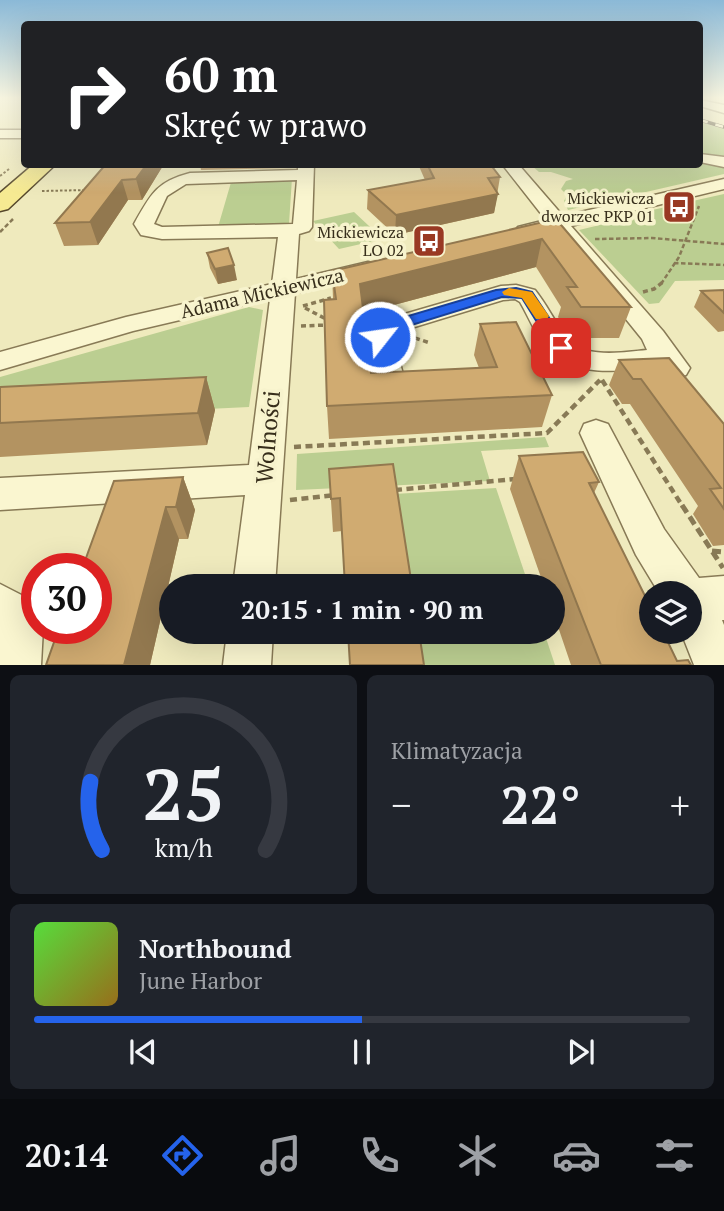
<!DOCTYPE html>
<html lang="pl">
<meta charset="utf-8">
<style>
:root{--surface:#171b24;--page:#20242c;--text:#f1f3f6;--muted:#9ea1a6;--line:#363941;--accent:#2563eb}
body{margin:0;font-family:"PT Serif",serif;background:var(--page);color:var(--text);height:100vh;display:flex;flex-direction:column;font-size:26px;white-space:nowrap}
*{box-sizing:border-box;margin:0}
p{font-size:23px;color:var(--muted)}
.icon{flex:none;width:38px;height:38px;fill:none;stroke:currentColor;stroke-width:2;stroke-linecap:round;stroke-linejoin:round}
.map{position:relative;height:665px;overflow:hidden}
.drawer{display:flex;flex-direction:column;gap:10px;padding:10px;background:#0d0f14;flex:1}
.drawer>*{flex:none}
.top-card{position:absolute;left:21px;top:21px;width:682px;height:147px;border-radius:7px;box-shadow:0 7px 28px #0002;background:#202124;color:#fff;overflow:hidden}
.fabs{position:absolute;left:639px;top:581px;display:grid;gap:14px}
.fabs a{display:grid;place-items:center;width:63px;height:63px;border-radius:50%;background:var(--surface);box-shadow:0 7px 28px #0002;font-size:35px}
.speed{position:absolute;left:21px;top:553px;display:flex;gap:14px;font-size:35px;font-weight:700;text-align:center}
.speed>*{display:grid;place-content:center;width:91px;height:91px;border-radius:50%;background:var(--surface);box-shadow:0 7px 28px #0002;line-height:1}
.speed .limit{border:10px solid #d22;background:#fff;color:#111}
.pin{position:absolute;display:grid;place-items:center;width:60px;height:60px;color:#fff;margin:-30px;border-radius:14px;box-shadow:0 4px 10px #0006}
.me{position:absolute;width:77px;margin:-38px;rotate:60deg;stroke-linejoin:round;filter:drop-shadow(0 0 5px #0008)}
.turn{display:flex;align-items:center;gap:24px;height:147px;padding:0 28px;font-size:32px}
.turn .icon{width:91px;height:91px;stroke-width:2.5}
.turn b{display:block;font-size:49px;line-height:60px}
.big{font-size:52px;font-weight:700;line-height:1.1}
.drawer .card{flex:1;display:flex;flex-direction:column;justify-content:center;gap:10px;min-width:0;padding:0 24px;border-radius:10px;background:var(--page)}
.drawer .dial{align-items:center;gap:0}
.dial svg{height:182px;overflow:visible;fill:none;stroke:var(--line);stroke-width:7;stroke-linecap:round;text-anchor:middle}
.dial text{fill:var(--text);stroke:none}
.song{display:flex;align-items:center;gap:21px}
.cover{width:84px;height:84px;border-radius:10px;background:linear-gradient(135deg,hsl(110 70% 55%),hsl(40 70% 35%))}
.played{height:7px;border-radius:4px;background:linear-gradient(90deg,var(--accent) 50%,var(--line) 50%)}
.keys{display:flex;justify-content:space-around;direction:ltr}
.heat{display:flex;justify-content:space-between;align-items:center;font-size:38px;direction:ltr}
.drawer .tiles{flex:1;display:grid;gap:10px;grid-template-columns:1fr 1fr}
.card:last-child{grid-column:span 2}
.trip{position:absolute;left:159px;top:574px;width:406px;height:70px;border-radius:35px;background:var(--surface);box-shadow:0 7px 28px #0002;font-weight:700;line-height:70px;text-align:center}
.menu{display:flex;height:112px;justify-content:space-around;align-items:center;background:#090b0e;color:var(--muted)}
.menu .icon{width:49px;height:49px}
.menu .on{color:var(--accent)}
.menu b{font-size:32px;color:var(--text)}
.map>svg:first-child{display:block}
</style>
<div class="map">
<svg width="724" height="665" viewBox="0 0 724 665">
<rect width="100%" height="100%" fill="#efeabd"/>
<!-- green -->
<path fill="#bbce91" d="M700,122L724,129V161L700,157Z
M700,162L724,166V174L568,210L564,201L567,195L561,189L566,181L573,179L551,172H539L531,165L700,164Z
M292,178L289,224L218,227L232,179Z
M724,194V280L675,281L659,303L649,304L579,230L604,224L603,221Z
M354,212L383,239L339,249L313,221Z
M249,307L263,310L249,407L0,419V377Z
M545,437L549,447L481,451L490,481L296,490L297,454Z
M496,488L529,586H407L394,494Z
M414,632H544L555,665H419Z"/>
<g fill="none" stroke-linecap="round" stroke-linejoin="round">
<defs>
<path id="minor" d="M700,100L724,105V113L700,106Z
M0,130H24V138H0Z
M700,154L724,157V167L700,162Z
M298,164H314L312,227L309,231L299,234L296,279L368,262L376,264L379,269L376,274L295,293L275,586H233L245,495L0,510V478L249,465L270,299L133,331L0,370V352L126,317L272,284L278,237L162,239L141,235L134,224C151,194 156,182 190,173L298,170ZM297,180L293,224L162,227L154,224L167,196L186,184Z
M502,164H518L563,216L724,179V189L571,226L663,331L690,368L686,375C674,378 668,377 660,368C630,370 573,378 551,353C537,339 530,319 520,302L515,299L503,300L395,333L393,337L404,378L399,385L389,388L379,385L374,378L367,337L377,322L501,286L516,285L535,290C548,306 556,325 569,340C586,359 624,352 647,350L642,339L554,230L525,237L518,235L515,231L518,227L546,220Z
M596,420L608,424L664,529L699,578L724,576V620H722L724,625V665H694L681,632H690V593H659L636,555L580,433L584,424Z
M0,584L37,603V628H43L41,665H0Z
M227,632H273L271,665H223Z"/>
<path id="major" d="M34,164H56L8,209L0,211V193Z"/>
</defs>
<!-- minor casing -->
<use href="#minor" stroke="#887a56" stroke-width="3"/>
<!-- major casing -->
<use href="#major" stroke="#55472a" stroke-width="3"/>
<!-- path-far4 -->
<path stroke="#887a56" stroke-width="2" stroke-dasharray="2.5 2" stroke-linecap="butt" d="M0,176L9,169
M42,191L87,190"/>
<!-- path-far3 -->
<path stroke="#887a56" stroke-width="2.5" stroke-dasharray="4.5 2.5" stroke-linecap="butt" d="M0,232L13,219
M595,239L652,238L724,244
M674,263L724,265
M661,284L679,257L699,206"/>
<!-- path-far2 -->
<path stroke="#887a56" stroke-width="3.5" stroke-dasharray="5 3.5" stroke-linecap="butt" d="M643,292L654,289L663,282
M303,306L331,298
M305,308L326,319
M301,326L328,325
M415,338L430,343"/>
<!-- path-far1 -->
<path stroke="#887a56" stroke-width="4.5" stroke-dasharray="7 4.5" stroke-linecap="butt" d="M602,380L683,507
M294,447L547,433L600,380
M395,490L516,479
M290,500L335,495"/>
<!-- path -->
<path stroke="#887a56" stroke-width="5" stroke-dasharray="9 5" stroke-linecap="butt" d="M682,505L723,568
M712,551L724,552"/>
<!-- minor -->
<use href="#minor" fill="#faf6d0" fill-rule="evenodd"/>
<!-- major -->
<use href="#major" fill="#f6ea92" fill-rule="evenodd"/>
<defs>
<path id="rail" d="M700,120L724,127"/>
</defs>
<!-- rail casing -->
<use href="#rail" stroke="#372e1b" stroke-width="3.5"/>
<!-- rail -->
<use href="#rail" stroke="#f7f3cd" stroke-width="2.5" stroke-dasharray="8" stroke-linecap="butt"/>
</g>
<!-- wall -->
<path fill="#b39361" d="M106,164H164L142,200H128L98,245L64,246L55,223Z
M200,164H293V168L201,170Z
M418,164H490L500,177L494,213L395,235L367,209L368,190L425,180Z
M556,219L631,307L619,338H571L558,317L561,307L536,267L364,313L371,373L479,368L474,355L480,324L552,395L542,427L329,439L327,406L333,299L332,271Z
M207,253L237,280L218,284L210,268Z
M724,290V331L718,332L694,307L701,291Z
M619,360L724,424V545L713,546L693,514L698,506L630,404H622L609,385Z
M206,377L215,410L207,445L0,457V387Z
M519,456L599,482L594,493L677,661L691,665H571L553,612V586H544L510,489Z
M329,469L412,586L342,531L333,532Z
M183,477L195,510L188,539H179L150,665H46Z"/>
<!-- shaded-wall -->
<path fill="#92784f" d="M147,164H164L142,200L136,179Z
M122,180L128,200L98,245L90,222Z
M498,194L494,213L395,235L396,215Z
M542,239L536,267L360,314V284Z
M234,265L237,280L218,284L215,269Z
M206,377L215,410L207,445L198,413Z
M183,477L195,510L188,539L176,507Z
M166,507L179,539L150,665H124Z"/>
<!-- building -->
<path fill="#d0ab71" stroke="#92784f" stroke-width="2" d="M106,164H147L136,179L122,180L90,222L55,223Z
M427,164H490L500,177L488,178L498,194L396,215L368,190L434,178Z
M556,219L631,307H581L567,287H577L542,239L360,284L371,373L497,367L480,324L516,322L552,395L327,406L324,300L336,299L332,271Z
M228,248L234,265L215,269L207,253Z
M724,290V313L701,291Z
M669,358L724,424V509L710,489L721,488L641,379H633L619,360Z
M206,377L198,413L0,423V387Z
M583,452L599,482L589,483L651,608V632H663L677,661L688,660L691,665H601L519,456Z
M393,464L412,586H345L340,498L331,499L329,469Z
M183,477L176,507H166L124,665H46L59,628H96V569H82L114,481Z
M348,632H419L424,665H350Z"/>
<!-- sky -->
<linearGradient id="sky" x2="0" y2="1"><stop stop-color="#8bb9d7"/><stop offset="0.51" stop-color="#f8f6e1"/><stop offset="1" stop-color="#f8f6e1" stop-opacity="0"/></linearGradient>
<rect width="724" height="192" fill="url(#sky)"/>
<!-- route -->
<path fill="#2563eb" stroke="#184099" stroke-width="2" d="M516,288L532,292L569,348L567,351H555L522,298L502,297L392,331L386,341L380,342L372,337L381,324L496,290Z"/>
<!-- slow -->
<path fill="#f59e0b" d="M509,288L532,292L549,316L547,319H536L522,298L504,295L502,292Z"/>
<!-- icons -->
<defs>
<symbol id="bus-square" viewBox="-11 -11 22 22"><rect x="-9" y="-9" width="18" height="18" rx="4" fill="#993923" stroke="#f7f3cd"/><path d="M-5-6H5V4H4V6H2V4H-2V6H-4V4H-5ZM-3.5-4V0h7V-4ZM-3.5 1.2v1.5H-2V1.2ZM2 1.2v1.5H3.5V1.2Z" fill="#fff"/></symbol>
</defs>
<g fill-rule="evenodd">
<use href="#bus-square" x="660" y="188" width="38" height="38"/>
<use href="#bus-square" x="410" y="222" width="38" height="38"/>
</g>
<g text-anchor="middle" stroke-width="7" stroke-linejoin="round" paint-order="stroke">
<!-- far-poi labels -->
<g font-size="16" fill="#372e1b" stroke="#f7f3cd" text-anchor="end">
<text x="654" y="204">Mickiewicza<tspan x="654" dy="18">dworzec PKP 01</tspan></text>
<text x="404" y="238">Mickiewicza<tspan x="404" dy="18">LO 02</tspan></text>
</g>
<!-- street labels -->
<g font-size="19" fill="#372e1b" stroke="#f7f3cd">
<text transform="translate(262 293) rotate(-13)" y="7">Adama Mickiewicza</text>
</g>
<!-- near-street labels -->
<g font-size="23" fill="#372e1b" stroke="#f7f3cd">
<text transform="translate(268 437) rotate(-85)" y="8">Wolności</text>
</g>
</g>
</svg>
<div class="fabs">
<a><svg class="icon" aria-label="layers" viewBox="0 0 24 24"><path d="M12 4l9 5-9 5-9-5zM3 14l9 5 9-5"/></svg></a>
</div>
<div class="speed"><div class="limit">30</div></div>
<div class="pin" style="left:561px;top:348px;background:#d93025"><svg class="icon" aria-label="arrive" viewBox="0 0 24 24"><path d="M6 21V4h12l-3 4 3 4H6"/></svg></div>
<svg class="me" style="left:380px;top:337px" viewBox="-20 -20 40 40"><circle r="17" fill="#2563eb" stroke="#fff" stroke-width="3"/><path d="M0-11L8 9 0 5-8 9z" fill="#fff"/></svg>
<div class="trip">20:15 · 1 min · 90 m</div>
<div class="top-card">
<div class="turn"><svg class="icon" aria-label="right" viewBox="0 0 24 24"><path d="M7 20v-9h11M14 6l5 5-5 5"/></svg><div><b>60 m</b>Skręć w prawo</div></div>
</div>
</div>
<section class="drawer">
<div class="tiles">
<div class="card dial"><svg viewBox="0 0 100 80">
<path d="M14 69A42 42 0 1 1 86 69"/>
<path d="M14 69A42 42 0 0 1 9 39" stroke="#2563eb"/>
<text x="50" y="56" font-size="32" font-weight="700">25</text>
<text x="50" y="72" font-size="11">km/h</text>
</svg></div>
<div class="card"><p>Klimatyzacja</p>
<div class="heat"><a>−</a><b class="big">22°</b><a>+</a></div>
</div>
<div class="card">
<div class="song"><i class="cover"></i><div><b>Northbound</b><p>June Harbor</p></div></div>
<div class="played"></div>
<div class="keys"><svg class="icon" aria-label="previous" viewBox="0 0 24 24"><path d="M18 5L8 12l10 7zM5 5v14"/></svg><svg class="icon" aria-label="pause" viewBox="0 0 24 24"><path d="M8 5v14M16 5v14"/></svg><svg class="icon" aria-label="next" viewBox="0 0 24 24"><path d="M6 5l10 7-10 7zM19 5v14"/></svg></div>
</div>
</div>
</section>
<nav class="menu">
<b>20:14</b>
<svg class="icon on" aria-label="directions" viewBox="0 0 24 24"><path d="M12 3l9 9-9 9-9-9zM9 14v-3h6M13 9l2 2-2 2"/></svg>
<svg class="icon" aria-label="music" viewBox="0 0 24 24"><path d="M9 18V5l10-2v13"/><circle cx="6" cy="18" r="3"/><circle cx="16" cy="16" r="3"/></svg>
<svg class="icon" aria-label="phone" viewBox="0 0 24 24"><path d="M5 4h4l2 5-3 2q2 4 5 5l2-3 5 2v4C11 20 4 13 5 4z"/></svg>
<svg class="icon" aria-label="climate" viewBox="0 0 24 24"><path d="M12 3v18M4 7l16 10M4 17L20 7"/></svg>
<svg class="icon" aria-label="car" viewBox="0 0 24 24"><path d="M5 17H2v-5l4-1 3-4h7l3 4 3 1v5h-3M9 17h6M6 11h13"/><circle cx="7" cy="17" r="2"/><circle cx="17" cy="17" r="2"/></svg>
<svg class="icon" aria-label="filters" viewBox="0 0 24 24"><path d="M4 7h16M4 17h16"/><circle cx="9" cy="7" r="2"/><circle cx="15" cy="17" r="2"/></svg>
</nav>
